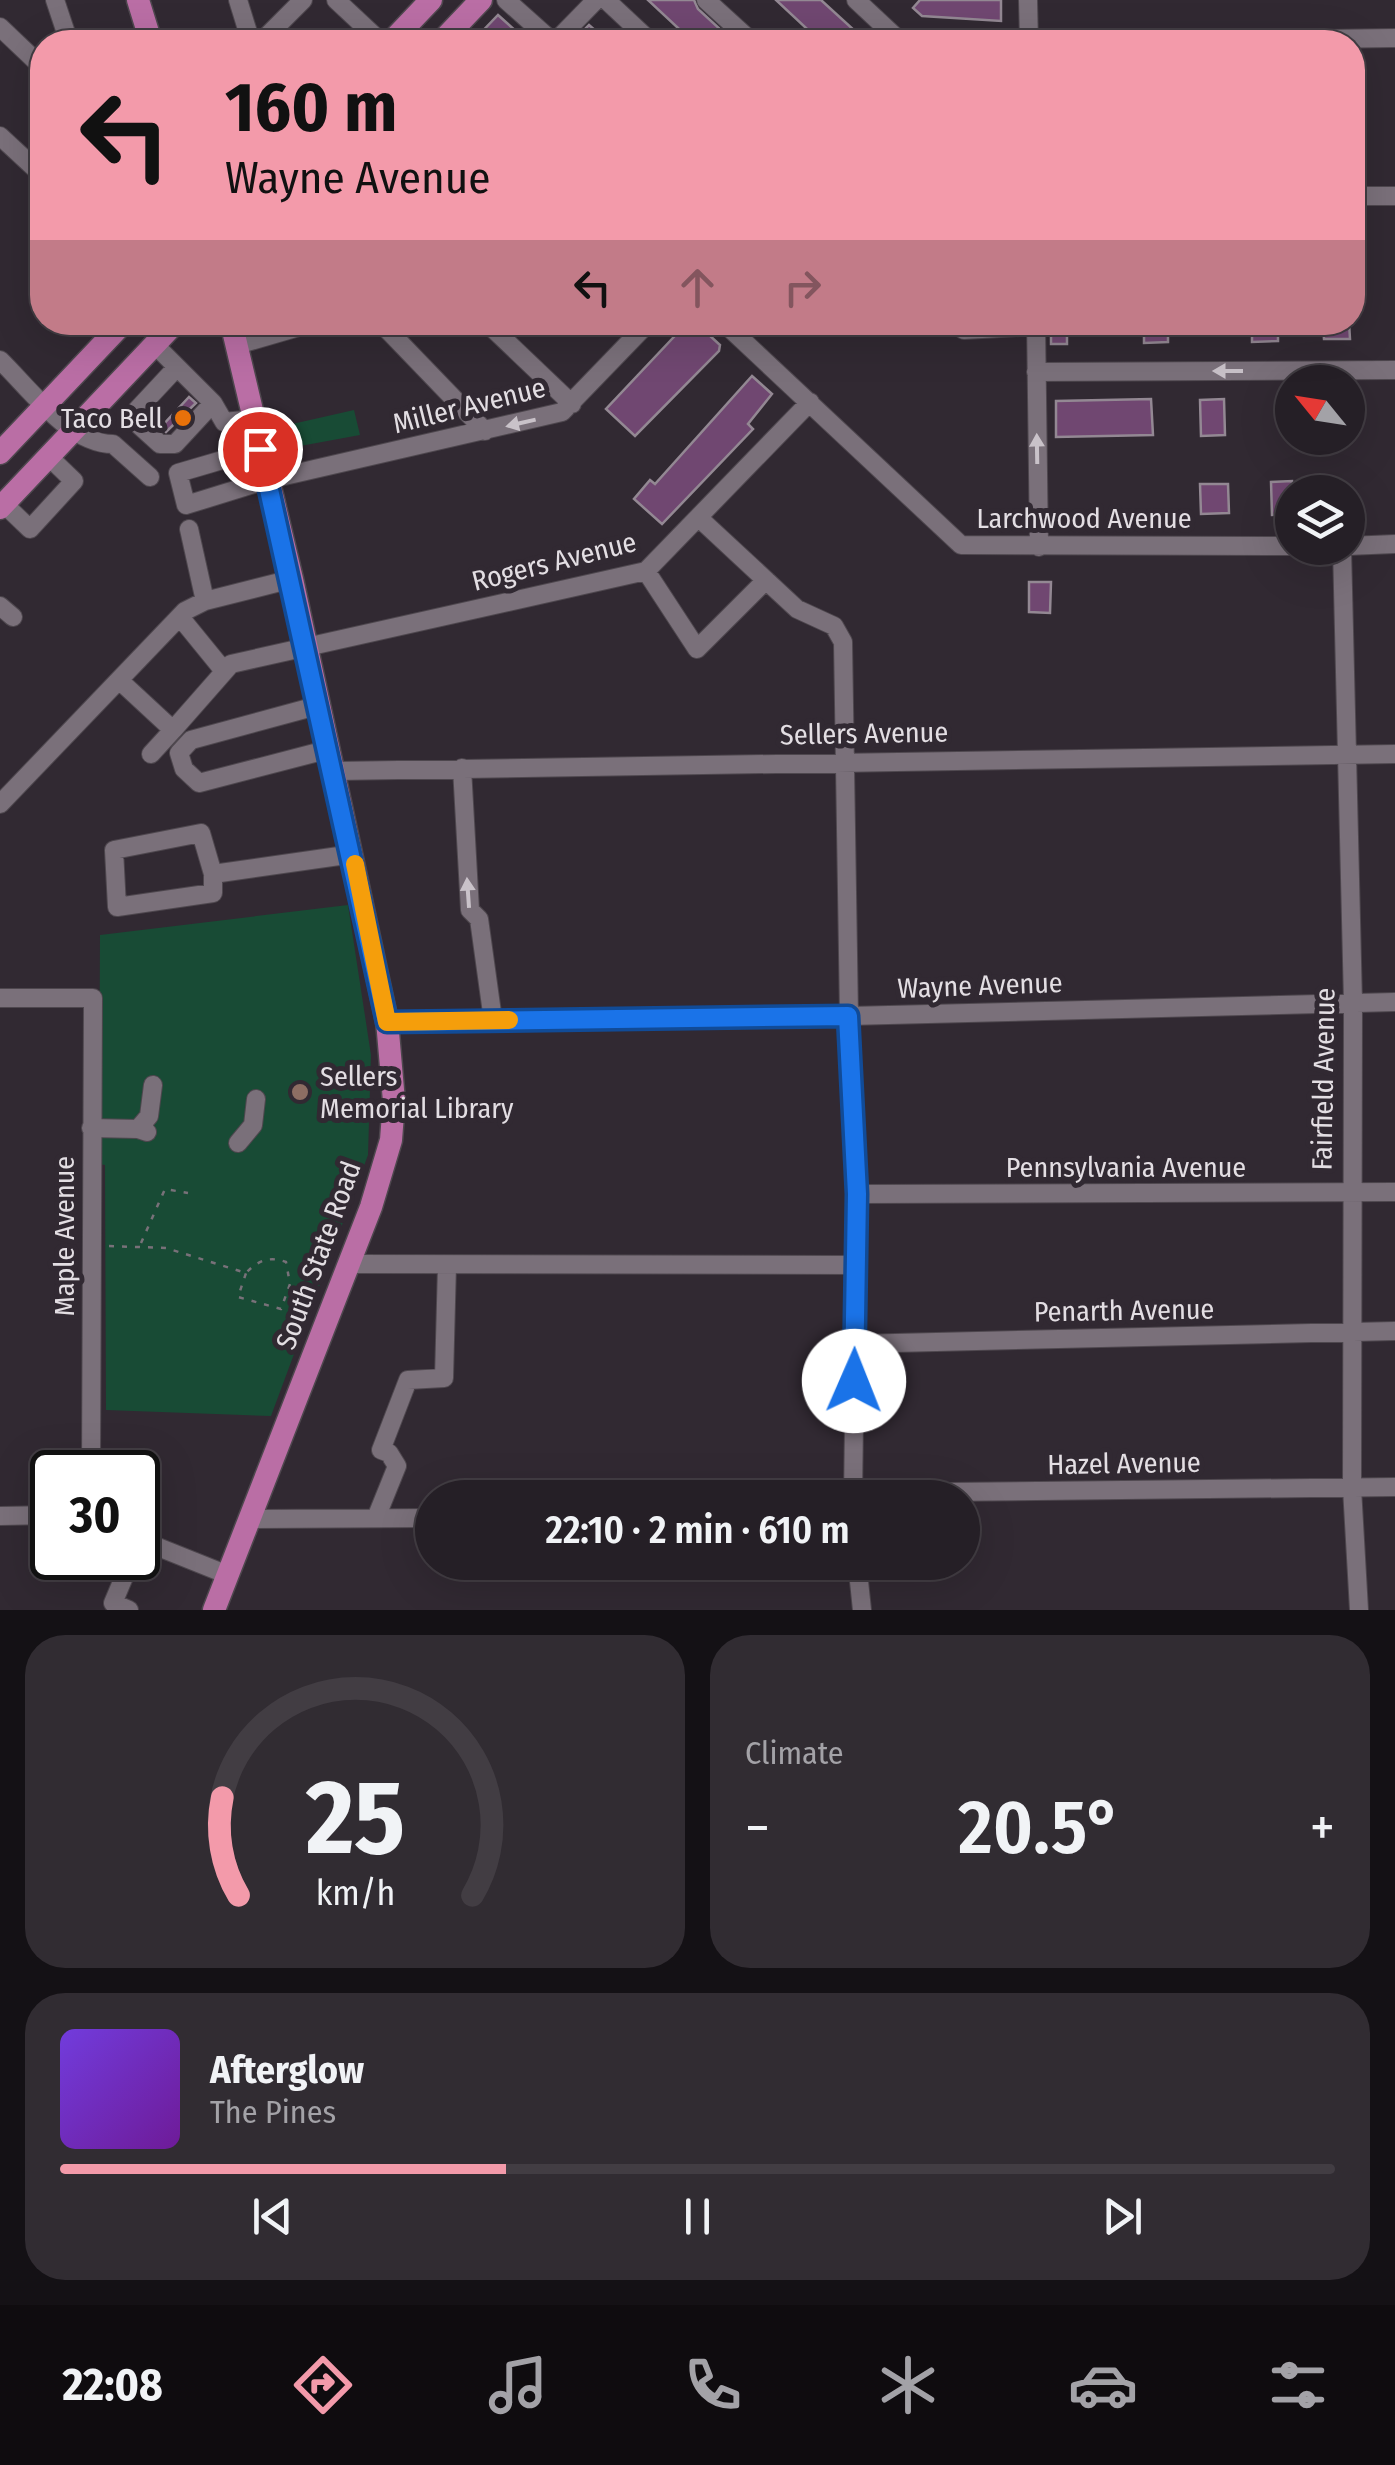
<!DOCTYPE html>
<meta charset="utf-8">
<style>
:root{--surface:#251f26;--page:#312c32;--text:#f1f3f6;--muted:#a3a2a7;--line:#423d43;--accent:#f39aaa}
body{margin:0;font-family:"Fira Sans Condensed",sans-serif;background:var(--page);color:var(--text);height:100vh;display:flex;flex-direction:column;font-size:38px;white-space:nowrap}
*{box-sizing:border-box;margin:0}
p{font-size:32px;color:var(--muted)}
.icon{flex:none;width:55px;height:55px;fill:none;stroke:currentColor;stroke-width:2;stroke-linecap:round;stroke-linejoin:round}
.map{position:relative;height:1610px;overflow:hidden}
.side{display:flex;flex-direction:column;gap:25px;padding:25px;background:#141115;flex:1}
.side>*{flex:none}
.guide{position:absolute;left:30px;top:30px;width:1335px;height:305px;border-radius:40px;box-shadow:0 10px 40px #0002,0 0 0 2px var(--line);background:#f39aaa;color:#111;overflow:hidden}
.needle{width:65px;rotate:300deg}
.fabs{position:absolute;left:1275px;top:365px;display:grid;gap:20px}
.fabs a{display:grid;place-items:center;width:90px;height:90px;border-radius:50%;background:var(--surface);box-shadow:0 10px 40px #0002,0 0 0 2px var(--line);font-size:50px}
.speed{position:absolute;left:30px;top:1450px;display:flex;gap:20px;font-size:50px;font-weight:700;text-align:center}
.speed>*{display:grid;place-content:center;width:130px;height:130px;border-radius:50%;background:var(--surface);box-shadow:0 10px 40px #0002,0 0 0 2px var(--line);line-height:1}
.speed .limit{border:5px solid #111;border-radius:15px;background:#fff;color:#111}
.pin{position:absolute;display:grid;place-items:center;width:85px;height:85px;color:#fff;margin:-42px;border:5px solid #fff;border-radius:50%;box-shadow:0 2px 10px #0007}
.me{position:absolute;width:110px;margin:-55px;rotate:1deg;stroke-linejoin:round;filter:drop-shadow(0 0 8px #0008)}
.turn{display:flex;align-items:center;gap:35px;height:210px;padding:0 30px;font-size:45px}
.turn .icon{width:130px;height:130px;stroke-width:2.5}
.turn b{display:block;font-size:70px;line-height:85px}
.lanes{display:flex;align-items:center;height:95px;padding:0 30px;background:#0003;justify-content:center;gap:50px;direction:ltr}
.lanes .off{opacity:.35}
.big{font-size:75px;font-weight:600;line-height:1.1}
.side .tile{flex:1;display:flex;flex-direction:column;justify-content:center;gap:15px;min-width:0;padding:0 35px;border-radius:40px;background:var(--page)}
.side .dial{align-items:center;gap:0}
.dial svg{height:260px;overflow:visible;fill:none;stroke:var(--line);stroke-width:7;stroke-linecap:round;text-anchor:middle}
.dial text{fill:var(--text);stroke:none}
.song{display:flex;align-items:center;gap:30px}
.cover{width:120px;height:120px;border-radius:15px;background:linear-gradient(135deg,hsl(260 70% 55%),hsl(280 70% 35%))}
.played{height:10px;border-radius:5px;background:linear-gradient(90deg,var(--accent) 35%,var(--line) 35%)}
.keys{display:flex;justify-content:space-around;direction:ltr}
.heat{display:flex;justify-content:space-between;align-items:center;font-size:55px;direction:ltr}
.side .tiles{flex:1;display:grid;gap:25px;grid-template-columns:1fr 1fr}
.tile:last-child{grid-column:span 2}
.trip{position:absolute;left:415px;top:1480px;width:565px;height:100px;border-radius:50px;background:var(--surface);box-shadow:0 10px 40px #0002,0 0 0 2px var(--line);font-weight:600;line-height:100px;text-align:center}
.dock{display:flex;height:160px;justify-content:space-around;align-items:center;background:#0f0c0f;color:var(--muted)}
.dock .icon{width:70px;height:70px}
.dock .current{color:var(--accent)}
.dock b{font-size:45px;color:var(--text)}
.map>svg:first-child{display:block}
</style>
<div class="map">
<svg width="1395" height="1610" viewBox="0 0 1395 1610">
<rect width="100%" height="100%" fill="#312932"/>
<!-- green -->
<path fill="#184b35" d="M354,410L360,435L284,449L279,427Z
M348,905L371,1055L368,1155L271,1416L106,1410L105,1165L99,1164L100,935Z"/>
<!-- building -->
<path fill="#704771" stroke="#938893" stroke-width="2.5" d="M648,0H694L698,9L734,42H693Z
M776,0H821L867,42H821Z
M920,0H1001V21L922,16L913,8Z
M498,15L528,42H472Z
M589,25L597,32L608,42H572Z
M688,322H695L720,345L719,351L635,436L606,409Z
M1051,322H1067V344H1051Z
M1144,322H1168V342L1144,343Z
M1252,322H1278V341L1252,342Z
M1323,322H1349L1350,339H1324Z
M752,376L772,394L748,424L753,429L662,524L634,499L650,480L655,484Z
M189,397L196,403L166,432L161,427Z
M1151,399L1153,435L1056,437V401Z
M1224,399L1225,435L1201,436L1200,400Z
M1292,481V514L1272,515L1271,482Z
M1200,484H1228L1229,513L1201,514Z
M1029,582H1051L1050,613L1029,612Z"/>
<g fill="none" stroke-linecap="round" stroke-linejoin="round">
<defs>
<path id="minor" d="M55,0L69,42
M238,0L251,42
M336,0L381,42
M506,0L553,42
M606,0L651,42
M706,0L752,42
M856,0L901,42
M1028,0L1029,42
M0,27L42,67
M261,42L303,0
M555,42L596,0
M1120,42L1395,38
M0,136L42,175
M1352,196H1395
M380,322L485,431
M486,322L572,404
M723,322L961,545L1292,546
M951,322L964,330L1036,326
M1036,322L1039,547
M155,345L213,403L224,422L254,419
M237,345L316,322
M0,360C30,389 69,444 113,444L150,477
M177,367L136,411L139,425L160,444H175L213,403
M1036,372L1395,370
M260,449L178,473L186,505L267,480L562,412L649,322
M4,504L30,529L74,481L49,457
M699,518L797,609L834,626L843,642L849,1016L857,1194L853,1498
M189,529L205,601
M1348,546L1395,544
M1342,548L1353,1002L1352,1488L1359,1610
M646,571L697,649L766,580
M0,606L13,617
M180,617L224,671
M119,680L173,730L151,754
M320,705L191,740L179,753L184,769L199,783L330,749
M173,730L231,664L646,571L810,402
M462,768L470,910L479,919L493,1020
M335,771L1395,754
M0,804L185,611L205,601L292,579
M213,874L201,833L114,850L117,907L213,893V874L353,854
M0,998H93L91,1472
M387,1021L849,1016L1395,1002
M91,1128L138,1129
M147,1132L138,1129L149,1116L153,1085
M238,1143L253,1125L256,1099
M857,1194L1395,1192
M350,1264L856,1265
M854,1344L1395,1331
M853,1493L1395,1487
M0,1516L52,1515
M376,1518L397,1466L389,1453L381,1450L408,1380L444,1378L447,1265
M250,1519L432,1518
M138,1539L228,1575
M857,1562L862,1610
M129,1610L113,1603L132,1558"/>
<path id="major" d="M138,0L151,42
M391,42L431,0
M441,42L481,0
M0,453L124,322
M0,508L176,322
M214,1610L371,1207L391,1140L394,1101L387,1021L292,579L231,322"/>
</defs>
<!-- minor casing -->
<use href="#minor" stroke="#4e474e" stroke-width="20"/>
<!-- major casing -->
<use href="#major" stroke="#4e474e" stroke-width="25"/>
<!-- path -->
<path stroke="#787179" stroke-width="2.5" stroke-dasharray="5 8" stroke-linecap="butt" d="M141,1243L165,1189L188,1193
M109,1246L166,1248L246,1273C258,1260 270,1256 286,1262L290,1284L281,1309L238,1297L246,1273L252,1275"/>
<!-- minor -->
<use href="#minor" stroke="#7a707a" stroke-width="18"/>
<!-- major -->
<use href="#major" stroke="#ba6ea5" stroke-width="22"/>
</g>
<!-- one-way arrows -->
<defs><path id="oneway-solid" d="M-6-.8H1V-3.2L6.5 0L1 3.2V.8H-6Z" transform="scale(2.5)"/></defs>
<g fill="#c9c2c9">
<use href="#oneway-solid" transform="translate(1228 371) rotate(180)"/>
<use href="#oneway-solid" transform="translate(521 423) rotate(167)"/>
<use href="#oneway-solid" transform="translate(1037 449) rotate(-91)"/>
<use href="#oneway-solid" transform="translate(468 893) rotate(-94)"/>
</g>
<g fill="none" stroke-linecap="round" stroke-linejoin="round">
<defs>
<path id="route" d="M260,449L387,1022L848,1016L857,1194L854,1381"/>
</defs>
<!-- route casing -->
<use href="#route" stroke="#114b97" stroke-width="25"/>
<!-- route -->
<use href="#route" stroke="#1a73e8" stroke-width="18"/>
<!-- slow -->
<path stroke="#f59e0b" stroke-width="18" d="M355,864L387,1022L509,1020"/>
</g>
<!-- markers -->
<circle fill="#e8710a" stroke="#312932" stroke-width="4" cx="183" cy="418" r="10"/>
<circle fill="#8d6e63" stroke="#312932" stroke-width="4" cx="300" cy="1092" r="10"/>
<g text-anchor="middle" stroke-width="10" stroke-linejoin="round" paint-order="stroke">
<!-- street labels -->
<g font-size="28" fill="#e3dee3" stroke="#312932">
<text transform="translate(469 405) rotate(-14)" y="10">Miller Avenue</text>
<text x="1084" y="528">Larchwood Avenue</text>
<text transform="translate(554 561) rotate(-14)" y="10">Rogers Avenue</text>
<text transform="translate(864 733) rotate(-1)" y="10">Sellers Avenue</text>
<text transform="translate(980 985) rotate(-2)" y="10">Wayne Avenue</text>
<text transform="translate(1323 1079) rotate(-89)" y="10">Fairfield Avenue</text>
<text x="1126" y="1177">Pennsylvania Avenue</text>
<text transform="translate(64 1236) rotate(-90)" y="10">Maple Avenue</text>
<text transform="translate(318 1255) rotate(-70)" y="10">South State Road</text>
<text transform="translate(1124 1310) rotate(-1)" y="10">Penarth Avenue</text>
<text transform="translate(1124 1463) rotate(-1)" y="10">Hazel Avenue</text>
</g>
<!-- poi labels -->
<g font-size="28" fill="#e3dee3" stroke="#312932" text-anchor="end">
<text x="163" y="428">Taco Bell</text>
<text x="320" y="1086" text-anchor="start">Sellers<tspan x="320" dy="32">Memorial Library</tspan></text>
</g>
</g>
</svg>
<div class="fabs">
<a><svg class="needle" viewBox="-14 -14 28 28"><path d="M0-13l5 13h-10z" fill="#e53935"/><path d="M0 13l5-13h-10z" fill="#a3a2a7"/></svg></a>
<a><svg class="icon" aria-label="layers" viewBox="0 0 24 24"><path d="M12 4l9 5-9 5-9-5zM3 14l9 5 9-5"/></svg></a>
</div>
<div class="speed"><div class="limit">30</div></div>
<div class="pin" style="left:260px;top:449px;background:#d93025"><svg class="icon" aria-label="arrive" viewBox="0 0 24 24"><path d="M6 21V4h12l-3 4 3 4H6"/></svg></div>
<svg class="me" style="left:854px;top:1381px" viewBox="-20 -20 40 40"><circle r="19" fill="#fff"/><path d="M0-13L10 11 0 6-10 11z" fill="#1a73e8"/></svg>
<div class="trip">22:10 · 2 min · 610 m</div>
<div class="guide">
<div class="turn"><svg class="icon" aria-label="left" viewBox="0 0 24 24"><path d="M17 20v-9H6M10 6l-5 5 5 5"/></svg><div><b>160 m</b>Wayne Avenue</div></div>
<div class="lanes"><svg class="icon" aria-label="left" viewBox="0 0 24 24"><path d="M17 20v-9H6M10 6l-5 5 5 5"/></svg><svg class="icon off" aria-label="ahead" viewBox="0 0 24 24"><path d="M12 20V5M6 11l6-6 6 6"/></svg><svg class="icon off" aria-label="right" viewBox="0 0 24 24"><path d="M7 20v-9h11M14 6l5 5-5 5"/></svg></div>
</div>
</div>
<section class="side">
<div class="tiles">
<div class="tile dial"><svg viewBox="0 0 100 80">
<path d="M14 69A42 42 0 1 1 86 69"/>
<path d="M14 69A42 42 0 0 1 9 39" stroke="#f39aaa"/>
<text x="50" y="56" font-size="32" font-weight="700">25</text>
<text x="50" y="72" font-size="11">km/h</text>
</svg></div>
<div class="tile"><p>Climate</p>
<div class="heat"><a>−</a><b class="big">20.5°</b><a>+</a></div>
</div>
<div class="tile">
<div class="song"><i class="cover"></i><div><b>Afterglow</b><p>The Pines</p></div></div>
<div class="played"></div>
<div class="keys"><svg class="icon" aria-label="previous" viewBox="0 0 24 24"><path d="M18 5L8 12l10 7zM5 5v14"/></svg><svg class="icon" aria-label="pause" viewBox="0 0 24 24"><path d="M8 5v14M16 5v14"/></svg><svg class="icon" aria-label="next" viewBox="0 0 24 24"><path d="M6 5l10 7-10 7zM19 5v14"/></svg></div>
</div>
</div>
</section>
<nav class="dock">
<b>22:08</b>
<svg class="icon current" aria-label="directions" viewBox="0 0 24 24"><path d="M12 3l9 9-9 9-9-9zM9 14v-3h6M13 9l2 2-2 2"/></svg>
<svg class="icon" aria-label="music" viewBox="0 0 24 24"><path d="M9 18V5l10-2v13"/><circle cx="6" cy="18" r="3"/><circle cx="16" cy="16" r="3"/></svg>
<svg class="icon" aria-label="phone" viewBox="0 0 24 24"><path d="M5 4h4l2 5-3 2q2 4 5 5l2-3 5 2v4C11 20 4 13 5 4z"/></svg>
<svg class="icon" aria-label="climate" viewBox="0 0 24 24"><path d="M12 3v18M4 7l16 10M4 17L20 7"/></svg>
<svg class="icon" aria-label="car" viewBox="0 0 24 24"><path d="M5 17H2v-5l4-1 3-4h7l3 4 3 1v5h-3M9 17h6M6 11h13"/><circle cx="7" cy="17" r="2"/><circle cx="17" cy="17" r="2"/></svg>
<svg class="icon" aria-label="filters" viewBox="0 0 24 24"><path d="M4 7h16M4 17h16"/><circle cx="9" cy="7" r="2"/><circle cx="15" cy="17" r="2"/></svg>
</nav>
